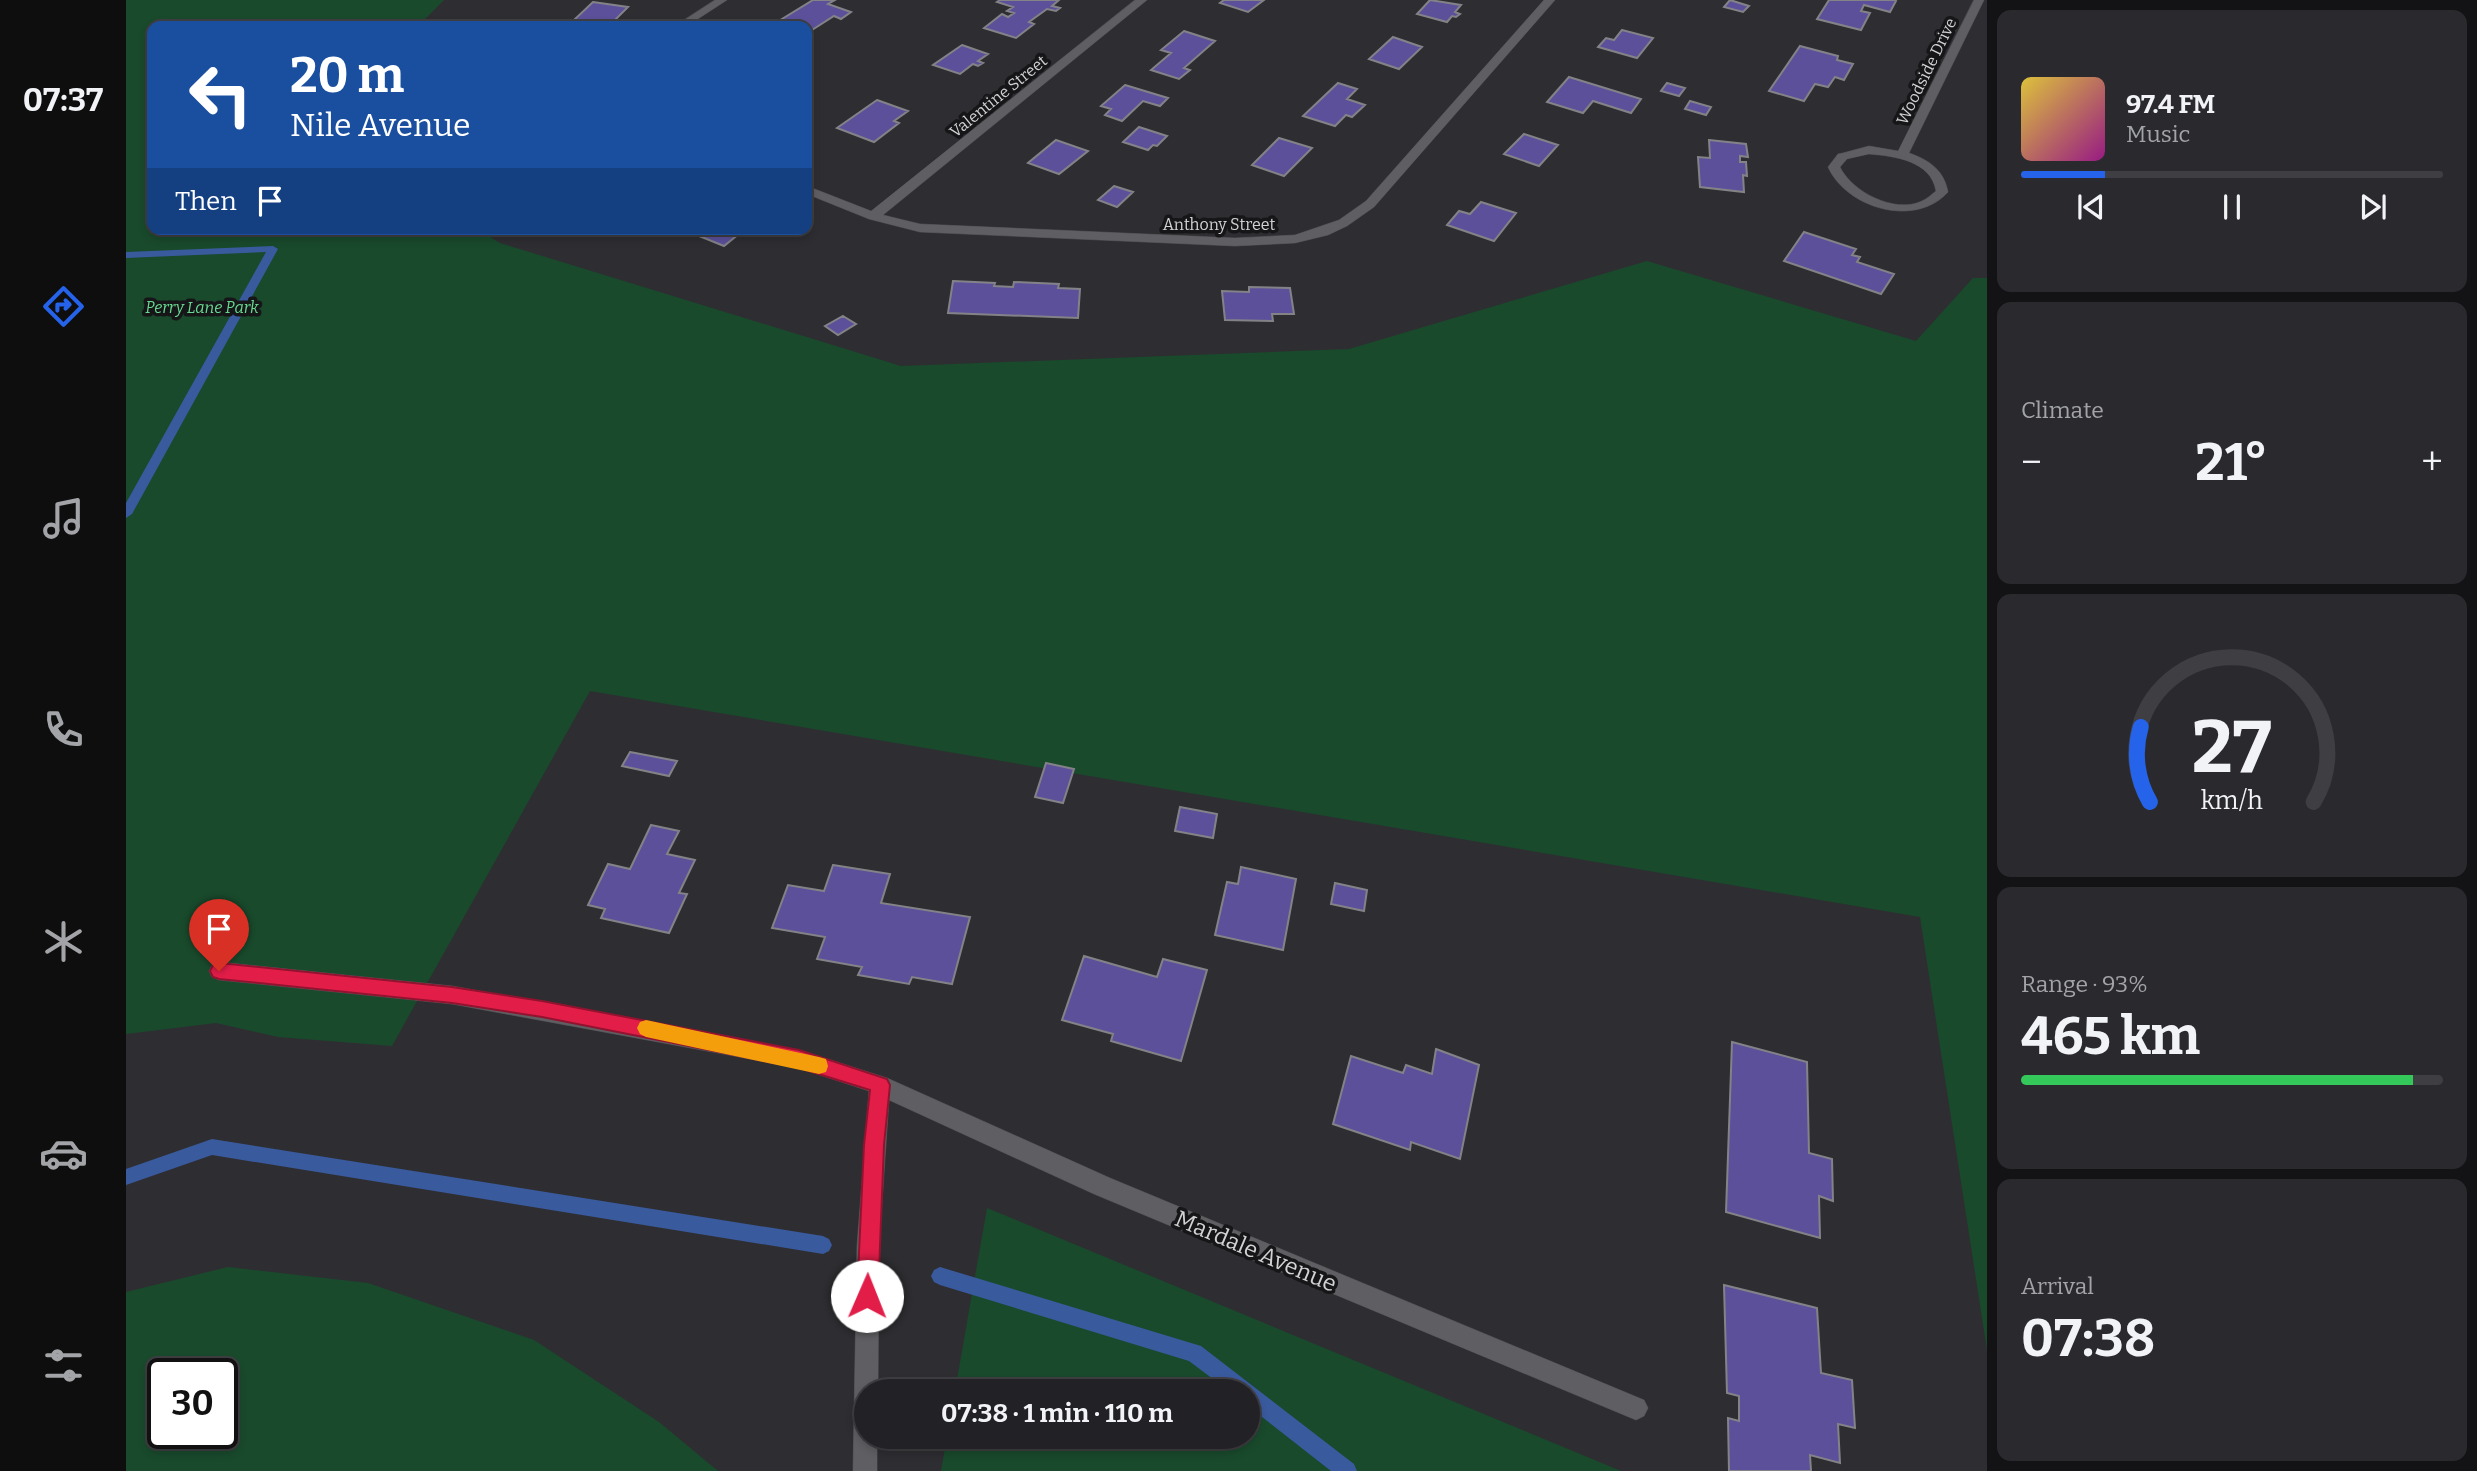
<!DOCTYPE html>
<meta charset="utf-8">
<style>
:root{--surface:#222226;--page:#2a2a2e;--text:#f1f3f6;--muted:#a2a4a7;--line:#3f3f43;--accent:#2563eb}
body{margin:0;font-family:Bitter,serif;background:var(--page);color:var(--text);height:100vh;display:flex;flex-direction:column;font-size:26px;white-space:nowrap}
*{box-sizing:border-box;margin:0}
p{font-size:23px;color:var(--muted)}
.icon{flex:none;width:38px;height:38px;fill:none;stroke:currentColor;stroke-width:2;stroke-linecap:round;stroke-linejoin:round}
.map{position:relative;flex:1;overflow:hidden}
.drawer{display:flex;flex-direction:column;gap:10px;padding:10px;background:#131315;width:490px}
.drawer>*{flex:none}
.hud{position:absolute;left:21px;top:21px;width:665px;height:214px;border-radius:14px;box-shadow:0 4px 10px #0003,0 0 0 2px var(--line);background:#1a4fa0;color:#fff;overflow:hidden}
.speed{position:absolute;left:21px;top:1358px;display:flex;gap:14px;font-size:35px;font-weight:700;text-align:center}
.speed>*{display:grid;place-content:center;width:91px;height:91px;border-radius:50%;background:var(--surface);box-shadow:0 4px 10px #0003,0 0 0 2px var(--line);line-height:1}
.speed .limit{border:4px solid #111;border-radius:10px;background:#fff;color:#111}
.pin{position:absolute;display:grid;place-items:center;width:60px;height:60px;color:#fff;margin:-72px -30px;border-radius:50% 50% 50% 0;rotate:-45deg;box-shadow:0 0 7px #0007}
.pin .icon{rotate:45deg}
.me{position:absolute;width:77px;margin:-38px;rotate:1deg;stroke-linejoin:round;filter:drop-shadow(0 0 5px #0008)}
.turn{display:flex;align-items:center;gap:24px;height:147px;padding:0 28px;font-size:32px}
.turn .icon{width:91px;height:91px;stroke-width:2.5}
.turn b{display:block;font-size:49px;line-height:60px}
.then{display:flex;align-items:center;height:66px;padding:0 28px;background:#0003;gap:14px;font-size:26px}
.big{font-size:52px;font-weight:700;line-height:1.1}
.drawer .widget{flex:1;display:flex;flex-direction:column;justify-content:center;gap:10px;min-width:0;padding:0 24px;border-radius:14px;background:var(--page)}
.drawer .dial{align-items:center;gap:0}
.dial svg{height:182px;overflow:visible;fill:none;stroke:var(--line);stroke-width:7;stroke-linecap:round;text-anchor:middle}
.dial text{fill:var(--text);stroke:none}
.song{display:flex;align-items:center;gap:21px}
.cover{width:84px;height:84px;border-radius:10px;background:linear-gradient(135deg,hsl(50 70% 55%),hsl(310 70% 35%))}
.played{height:7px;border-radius:4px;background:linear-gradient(90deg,var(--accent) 20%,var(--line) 20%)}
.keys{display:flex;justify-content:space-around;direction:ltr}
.heat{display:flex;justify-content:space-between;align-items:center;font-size:38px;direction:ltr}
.charge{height:10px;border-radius:5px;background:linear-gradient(90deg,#34c759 93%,var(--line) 0)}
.trip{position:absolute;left:728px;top:1379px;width:406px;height:70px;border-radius:35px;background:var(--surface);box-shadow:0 4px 10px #0003,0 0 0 2px var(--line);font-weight:700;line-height:70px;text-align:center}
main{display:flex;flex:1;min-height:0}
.dock{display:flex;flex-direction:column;width:126px;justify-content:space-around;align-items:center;background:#0e0e0f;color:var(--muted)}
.dock .icon{width:49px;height:49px}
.dock .on{color:var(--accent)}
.dock b{font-size:32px;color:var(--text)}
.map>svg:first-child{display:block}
</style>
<main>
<nav class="dock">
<b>07:37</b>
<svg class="icon on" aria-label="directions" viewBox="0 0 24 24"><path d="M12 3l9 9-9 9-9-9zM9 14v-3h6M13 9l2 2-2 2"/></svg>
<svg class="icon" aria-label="music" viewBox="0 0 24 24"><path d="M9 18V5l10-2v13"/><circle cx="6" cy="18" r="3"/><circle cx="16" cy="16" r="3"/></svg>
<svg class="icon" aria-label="phone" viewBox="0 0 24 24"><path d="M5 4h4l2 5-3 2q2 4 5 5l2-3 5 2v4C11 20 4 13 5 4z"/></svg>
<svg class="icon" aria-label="climate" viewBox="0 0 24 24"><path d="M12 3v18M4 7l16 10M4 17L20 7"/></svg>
<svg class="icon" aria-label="car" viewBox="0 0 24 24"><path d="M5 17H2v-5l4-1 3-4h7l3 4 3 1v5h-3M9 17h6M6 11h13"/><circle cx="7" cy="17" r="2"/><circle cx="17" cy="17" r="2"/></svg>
<svg class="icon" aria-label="filters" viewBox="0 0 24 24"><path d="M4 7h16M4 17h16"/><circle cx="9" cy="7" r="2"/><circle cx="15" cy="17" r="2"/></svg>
</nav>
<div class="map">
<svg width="1861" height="1471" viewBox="0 0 1861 1471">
<rect width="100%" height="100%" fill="#2e2e32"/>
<!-- green -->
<path fill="#194a2c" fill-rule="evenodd" d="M0,0H318L298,20L296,26H26V229H351L374,243L775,366L1223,349L1521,261L1790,341L1847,278H1861V1350L1794,917L464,691L266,1046L152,1037L90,1023L0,1034Z
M861,1208L1495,1471H815L821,1437H1122V1391H829Z
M102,1267L242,1283L408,1340L533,1422L592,1471H0V1292ZM37,1374H96V1433H37Z"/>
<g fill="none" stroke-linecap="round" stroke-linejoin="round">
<!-- stream -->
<path fill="#3a5a9e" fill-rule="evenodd" d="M147,246L152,249L6,514L0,518V503L140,252L0,258V252Z
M86,1139L697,1236L703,1239L706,1245L703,1251L697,1254L86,1155L0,1185V1169Z
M814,1267L1075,1346L1228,1464L1231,1471H1205L1122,1406V1391H1103L1063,1361L814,1285L808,1282L805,1276L808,1270Z"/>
</g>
<!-- building -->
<path fill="#5c509b" stroke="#838287" stroke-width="2" d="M687,0H709L702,4L725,12L715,19L708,16L686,30L656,19Z
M874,0H933L926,6L934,8L930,11L921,9L903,22L908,24L890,38L858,28L876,14L882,17L888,13L881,11L887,7L871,2Z
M1098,0H1138L1122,12L1094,3Z
M1304,0L1335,5L1329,12L1334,14L1330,17L1326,16L1321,22L1291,14Z
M1604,0L1623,6L1617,12L1598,7Z
M1703,0H1768L1770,1L1764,12L1738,5L1735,11L1744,13L1735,30L1691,19Z
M467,2L502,7L487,22L481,21L476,26H433L440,20L447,21Z
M1496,30L1527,38L1511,58L1472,47L1480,38L1488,40Z
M1058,31L1089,41L1058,68L1064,70L1053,79L1025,70L1045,53L1035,50Z
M1267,37L1296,47L1273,69L1243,59Z
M836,45L862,54L852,61L857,63L852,66L847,64L834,74L807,65Z
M1674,46L1712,56L1711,60L1727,64L1718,80L1709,77L1702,87L1689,84L1678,101L1643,91Z
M1443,77L1515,99L1505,113L1467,101L1457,113L1421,102Z
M1212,83L1231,89L1221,99L1239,105L1226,117L1220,115L1209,126L1177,116Z
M1541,83L1559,88L1553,96L1535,91Z
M999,85L1042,98L1034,106L1017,101L996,121L979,115L985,109L975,106Z
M751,100L782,111L768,121L773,123L748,142L711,128Z
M1564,101L1585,107L1580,115L1559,109Z
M1013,127L1041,136L1031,146L1027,145L1022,150L997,142Z
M1398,134L1432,145L1413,166L1378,154Z
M1153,138L1186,148L1158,176L1126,165Z
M930,140L962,151L933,174L902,163Z
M1583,140L1620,144L1622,157L1614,156V162H1620L1621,176L1617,175L1618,192L1574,187L1572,157L1584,158Z
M988,186L1007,192L991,207L972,200Z
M1355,202L1390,213L1368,241L1321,225L1333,211L1344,214Z
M556,229H619L598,246Z
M1678,232L1730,249L1726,255L1734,257L1731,262L1768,274L1755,294L1658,261Z
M827,281L869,283L868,286L887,287L888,282L933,284L932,288L954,289L952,318L822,313Z
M1123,287L1164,288L1168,314H1146L1147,321L1099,320L1096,291L1123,292Z
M717,316L730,324L712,335L699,326Z
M504,752L551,761L543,776L496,766Z
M920,763L948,769L937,803L909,797Z
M1054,807L1091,814L1087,838L1049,831Z
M525,825L553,831L541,854L569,860L553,893L561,894L543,933L475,918L479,909L462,905L482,864L504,869Z
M707,865L764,874L755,903L844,917L826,984L786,977L783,984L732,975L736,967L691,959L699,937L646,928L662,885L698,891Z
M1115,867L1170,879L1157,950L1089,935L1101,882L1112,884Z
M1209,883L1241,890L1238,911L1205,904Z
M958,956L1031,977L1037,959L1081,970L1055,1061L985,1041L987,1034L936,1020Z
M1606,1042L1681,1062L1683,1153L1706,1159L1707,1201L1693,1196L1694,1238L1600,1212Z
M1310,1049L1353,1065L1334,1159L1285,1142L1284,1150L1207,1124L1225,1056L1277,1073L1280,1065L1306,1074Z
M1598,1285L1691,1308L1695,1373L1726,1380L1729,1428L1712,1424L1714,1463L1684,1455L1685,1471H1603L1602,1418L1613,1421V1396L1601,1393Z"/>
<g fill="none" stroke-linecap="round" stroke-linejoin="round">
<defs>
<path id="minor" d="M589,0H601L561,26H549Z
M1009,0H1021L757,215L794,224L1109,238L1169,235L1213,220L1240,201L1418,0H1429L1248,207L1221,226L1202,235L1169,243L1109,246L794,232L743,219L681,194V186L745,211Z
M1848,0H1858L1783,153C1803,160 1818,170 1822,192C1790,228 1721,209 1702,167L1712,154L1717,153L1743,146L1772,151ZM1743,154C1769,156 1805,161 1810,191C1806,194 1801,199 1796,201C1769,214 1726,192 1714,167L1721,159Z
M93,962L326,986L673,1050L761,1078L984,1178L1518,1400L1522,1408L1518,1416L1510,1420L968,1194L763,1100L753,1246L752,1391H740V1437H751V1471H727L731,1246L743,1091L673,1068L326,1004L93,980L86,977L83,971L86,965Z"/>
</defs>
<!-- minor casing -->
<use href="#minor" stroke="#4b4b4e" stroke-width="1"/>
<!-- minor -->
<use href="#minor" fill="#5f5f63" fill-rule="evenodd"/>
</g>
<!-- route -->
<path fill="#e11d48" stroke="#92132f" stroke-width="2" d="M93,963L326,987L416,1001L673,1050L761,1079L764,1085L758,1145L752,1296L749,1303L741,1306L734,1303L731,1296L738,1145L744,1090L673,1068L416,1017L326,1003L93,979L87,977L84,971L87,965Z"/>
<!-- slow -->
<path fill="#f59e0b" d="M520,1020L693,1057L700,1059L702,1066L700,1072L693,1074L520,1037L514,1034L511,1028L514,1022Z"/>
<g text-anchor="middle" stroke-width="7" stroke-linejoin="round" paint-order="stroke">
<!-- far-street labels -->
<g font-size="16" fill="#d2d2d5" stroke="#161618">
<text transform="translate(1800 71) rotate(-64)" y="6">Woodside Drive</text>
<text transform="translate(872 96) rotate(-39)" y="6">Valentine Street</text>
<text x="1093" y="230">Anthony Street</text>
</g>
<!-- far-park labels -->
<g font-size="16" font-style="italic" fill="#67d991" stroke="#161618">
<text x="76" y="313">Perry Lane Park</text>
</g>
<!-- near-street labels -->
<g font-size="23" fill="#d2d2d5" stroke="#161618">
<text transform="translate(1130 1251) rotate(23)" y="8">Mardale Avenue</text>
</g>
</g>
</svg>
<div class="speed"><div class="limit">30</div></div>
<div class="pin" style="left:93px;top:971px;background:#d93025"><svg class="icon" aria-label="arrive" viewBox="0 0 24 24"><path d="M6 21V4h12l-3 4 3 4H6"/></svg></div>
<svg class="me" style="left:741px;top:1296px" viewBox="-20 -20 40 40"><circle r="19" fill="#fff"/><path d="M0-13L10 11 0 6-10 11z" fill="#e11d48"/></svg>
<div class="trip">07:38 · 1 min · 110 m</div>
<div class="hud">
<div class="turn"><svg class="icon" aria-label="left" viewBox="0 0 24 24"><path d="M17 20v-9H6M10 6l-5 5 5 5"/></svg><div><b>20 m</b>Nile Avenue</div></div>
<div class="then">Then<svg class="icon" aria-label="arrive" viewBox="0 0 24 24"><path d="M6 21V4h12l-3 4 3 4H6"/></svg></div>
</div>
</div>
<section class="drawer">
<div class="widget">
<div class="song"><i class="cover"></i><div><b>97.4 FM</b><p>Music</p></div></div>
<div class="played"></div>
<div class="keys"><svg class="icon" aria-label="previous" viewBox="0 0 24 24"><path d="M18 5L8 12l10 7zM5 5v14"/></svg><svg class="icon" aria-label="pause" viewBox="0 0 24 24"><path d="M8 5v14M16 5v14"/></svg><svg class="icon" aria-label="next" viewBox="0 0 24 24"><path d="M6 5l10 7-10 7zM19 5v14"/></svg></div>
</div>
<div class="widget"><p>Climate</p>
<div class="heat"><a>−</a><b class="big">21°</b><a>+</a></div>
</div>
<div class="widget dial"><svg viewBox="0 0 100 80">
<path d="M14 69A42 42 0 1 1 86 69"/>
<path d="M14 69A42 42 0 0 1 10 36" stroke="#2563eb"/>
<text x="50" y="56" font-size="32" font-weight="700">27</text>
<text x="50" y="72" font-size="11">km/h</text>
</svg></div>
<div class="widget"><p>Range · 93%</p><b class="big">465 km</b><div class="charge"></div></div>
<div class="widget"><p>Arrival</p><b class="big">07:38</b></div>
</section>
</main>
